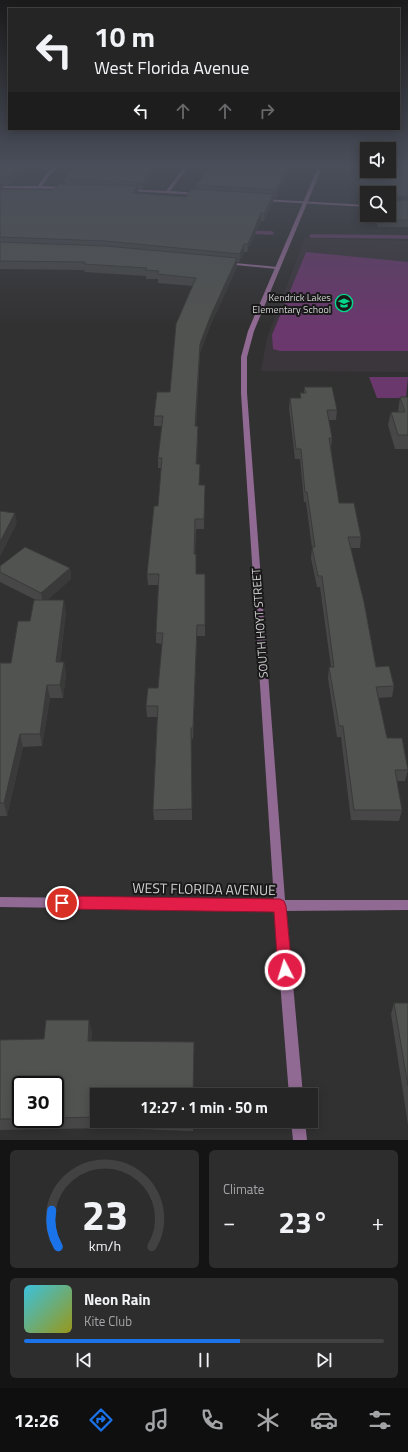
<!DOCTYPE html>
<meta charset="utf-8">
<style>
:root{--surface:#262526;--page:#2e2d2e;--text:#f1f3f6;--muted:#a4a5a7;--line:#424243;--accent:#1a73e8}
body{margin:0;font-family:"Titillium Web",sans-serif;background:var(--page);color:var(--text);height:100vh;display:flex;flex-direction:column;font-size:15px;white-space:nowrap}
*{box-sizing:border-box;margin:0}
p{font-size:13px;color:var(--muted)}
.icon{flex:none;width:22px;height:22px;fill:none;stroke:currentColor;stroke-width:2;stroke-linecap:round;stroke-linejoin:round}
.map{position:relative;height:1140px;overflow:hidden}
.sheet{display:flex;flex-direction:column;gap:10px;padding:10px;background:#151415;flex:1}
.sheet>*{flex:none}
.guide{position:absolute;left:8px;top:8px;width:392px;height:122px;border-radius:0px;box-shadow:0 2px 10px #0003,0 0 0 1px var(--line);background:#262526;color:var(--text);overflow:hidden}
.controls{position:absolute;left:360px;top:142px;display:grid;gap:8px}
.controls a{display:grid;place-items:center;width:36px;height:36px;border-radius:0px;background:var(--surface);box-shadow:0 2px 10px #0003,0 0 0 1px var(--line);font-size:20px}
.speed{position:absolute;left:12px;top:1076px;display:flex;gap:8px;font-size:20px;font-weight:700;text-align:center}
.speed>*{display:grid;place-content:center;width:52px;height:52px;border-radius:50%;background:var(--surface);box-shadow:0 2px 10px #0003,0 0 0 1px var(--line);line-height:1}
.speed .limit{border:2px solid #111;border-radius:6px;background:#fff;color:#111}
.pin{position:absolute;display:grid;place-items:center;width:34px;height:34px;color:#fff;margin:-17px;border:2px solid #fff;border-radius:50%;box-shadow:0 1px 4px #0007}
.me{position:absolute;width:44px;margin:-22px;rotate:355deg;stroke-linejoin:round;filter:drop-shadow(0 0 3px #0008)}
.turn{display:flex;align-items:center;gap:14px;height:84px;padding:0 20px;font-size:18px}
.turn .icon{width:52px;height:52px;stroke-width:2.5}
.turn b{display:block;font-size:28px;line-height:34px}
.lanes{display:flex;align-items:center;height:38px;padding:0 20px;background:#0003;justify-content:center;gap:20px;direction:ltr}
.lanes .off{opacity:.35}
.big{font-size:30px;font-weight:700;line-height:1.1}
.sheet .widget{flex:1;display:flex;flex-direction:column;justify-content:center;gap:6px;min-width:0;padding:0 14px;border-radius:6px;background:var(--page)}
.sheet .dial{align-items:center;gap:0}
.dial svg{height:104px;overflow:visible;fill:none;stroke:var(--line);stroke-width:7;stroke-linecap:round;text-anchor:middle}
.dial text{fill:var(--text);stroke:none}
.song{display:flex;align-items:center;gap:12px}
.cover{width:48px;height:48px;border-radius:6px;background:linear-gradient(135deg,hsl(190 70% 55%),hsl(60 70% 35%))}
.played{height:4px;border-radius:2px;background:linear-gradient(90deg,var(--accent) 60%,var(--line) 60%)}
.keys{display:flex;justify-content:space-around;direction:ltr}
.heat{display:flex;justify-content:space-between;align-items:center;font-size:22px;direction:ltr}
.sheet .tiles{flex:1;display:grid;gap:10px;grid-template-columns:1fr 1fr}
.widget:last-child{grid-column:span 2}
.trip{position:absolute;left:90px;top:1088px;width:228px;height:40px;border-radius:0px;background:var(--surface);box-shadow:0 2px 10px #0003,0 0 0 1px var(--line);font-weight:700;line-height:40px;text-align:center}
.dock{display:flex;height:64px;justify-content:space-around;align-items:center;background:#0f0f0f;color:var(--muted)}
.dock .icon{width:28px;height:28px}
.dock .selected{color:var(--accent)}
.dock b{font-size:18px;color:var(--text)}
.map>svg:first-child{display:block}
</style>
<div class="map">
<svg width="408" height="1140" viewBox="0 0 408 1140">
<rect width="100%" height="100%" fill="#323132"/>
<!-- built -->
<path fill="#3b353c" d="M305,238L408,241V372L261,371L267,338Z"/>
<!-- green -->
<path fill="#6a386d" d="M306,252L408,262V351H280L273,349L272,335Z
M369,377H408L406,398H377Z"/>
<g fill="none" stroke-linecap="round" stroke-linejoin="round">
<!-- stream -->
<path stroke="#653f68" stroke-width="3.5" d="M248,232L272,233
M311,236L408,237"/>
<!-- minor -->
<path fill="#916a93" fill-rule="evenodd" d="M55,165H60L49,176L42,186L65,187L66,189L0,188V186H38L46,174Z
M186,165H190L170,191L199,193L200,195L128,191L126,190L128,189L166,191Z
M263,199L367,205V207L264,201Z
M224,262L277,267L279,268L277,269L226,264L224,263Z
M280,901L284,902L286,906L303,1095H289L274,906L276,902Z
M291,1121H305L307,1140H293Z"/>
<!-- tertiary -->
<path fill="#916a93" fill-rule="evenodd" d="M319,165H323L254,331L247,357V393L285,900H408V910L280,911L0,907V897L274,900L241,393V357L248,331Z"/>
</g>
<!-- wall -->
<path fill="#464746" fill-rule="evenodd" d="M0,165H31L9,185H2L3,190H53L65,184L64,179L162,165L142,189H138V194L186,197L196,189V185L292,165L276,197H274L273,202L264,221H261L247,252H244L239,262H237V267L211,324L200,353L196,426L198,436L197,464L199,485H205L204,529H196L195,554L196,574H205V636H197L193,739L191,738L192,820H154L153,810L157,717H147L146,706L158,688L162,644L156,643V633L159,585H148L147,574L158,506L161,468H158V458L162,426H154V416L170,392L193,286L158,283V279H146V276L85,272L84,270L0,269Z
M354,165H408V227H378L374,215H389V193H367V199Z
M304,387L337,410L336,420H329L332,438L331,448L339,503L361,537L360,548H351L376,667L394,686L392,697L378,698L387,738L408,770L405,781H397L402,810L399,821L351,820L341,737H337L328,678L329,667H331L320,587H317L311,558L312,548L306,502H304L300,459H295L289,408L290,398H300V393H304Z
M400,397H408V449H395L388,425L391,412H398Z
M0,566L70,568L71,579L47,600L66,612L60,662H64L66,675L63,698H50L42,746L23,747L7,816H0V663H11L30,621L36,600L0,582Z
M394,1003H408V1125L391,1014Z
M92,1032L91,1041L194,1042V1053L97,1095V1121H193V1131L109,1128L0,1130V1040L44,1039ZM55,1085V1119H21Z"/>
<!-- shaded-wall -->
<path fill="#393a39" d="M22,165H31L9,185L8,177Z
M156,165H162L142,189V182Z
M289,165H292L276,197V190Z
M2,182L3,190L0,192V184Z
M138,186V194L132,193Z
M274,194L273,202L264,221V214Z
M408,196V202L389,205V198Z
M261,213V221L247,252L248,244Z
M244,244V252L239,262L240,254Z
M237,258V267L211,324L200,353L195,436V426L200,344L211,315Z
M198,426V436L196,474V464Z
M15,513L17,523L0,557V542Z
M70,568L71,579L43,603L41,593Z
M64,600L66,612L58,675L56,662Z
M197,625V636L193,739V728Z
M64,662L66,675L63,698L60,685Z
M47,685L50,698L42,746L40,734Z
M20,734L23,747L7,816L4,803Z
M89,1020L92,1032L90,1053L88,1041Z"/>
<!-- building -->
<path fill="#515351" stroke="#393a39" d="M0,165H22L8,177L0,178Z
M78,165H156L142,182L64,179Z
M212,165H289L276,190L196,185L206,174Z
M357,165H367V171H389V165H408V196L389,198V193H368Z
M59,184L138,186L132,193L186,197L192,189L274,194L264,214L261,213L248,244H244L240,254L106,241L0,237V189L53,190Z
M389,199L390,201L408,200V220H379L377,215H389Z
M0,242L106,246L237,258L211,315L200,344L195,426H198L196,464H200L199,485H205L204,519H195L194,554H196V574H205V625H197L193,728H191L192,809L153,810L158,706H146L148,688H158L163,633H156L159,574H147L154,506H158L162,458H158L163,416H154L157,392H170L176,324L196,278L157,274L159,271L145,270L147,268L84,264L85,262L0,261Z
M304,387H332L337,410H327L332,438H329L339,503H354L361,537H348L364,602L376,667L389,666L394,686L376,687L387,738H402L408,770H395L402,810H354L343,726H339L329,667H334L322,576H318L312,547H315L307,492H305L301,449H296L290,398H301L300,393H306Z
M400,397H408V435H398L391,412H405Z
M0,511L15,513L0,542Z
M25,547L70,568L41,593L0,572V566Z
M34,600H64L56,662H64L60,685H47L40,734H20L4,803H0V663H11L18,621H30Z
M394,1003H408V1086Z
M46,1020H89L88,1041L194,1042L193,1095H97V1117L55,1118V1085H21V1119H0V1040L44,1039Z"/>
<!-- sky -->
<linearGradient id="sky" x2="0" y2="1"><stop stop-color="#1c1b1c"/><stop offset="0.51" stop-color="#494e5a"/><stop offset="1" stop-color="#494e5a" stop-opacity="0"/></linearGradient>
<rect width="408" height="325" fill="url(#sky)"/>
<!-- route -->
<path fill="#e11d48" stroke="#92132f" d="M62,896L280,899L284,901L286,906L292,970L290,975L285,977L280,975L278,970L274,912L62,909L57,907L56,903L57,898Z"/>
<!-- icons -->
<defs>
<symbol id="school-ring" viewBox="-11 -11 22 22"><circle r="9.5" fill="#1a191a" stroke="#04d98b" stroke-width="1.5"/><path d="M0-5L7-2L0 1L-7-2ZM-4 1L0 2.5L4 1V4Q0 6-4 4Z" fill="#04d98b"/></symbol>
</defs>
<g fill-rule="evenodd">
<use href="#school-ring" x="334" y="293" width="20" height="20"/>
</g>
<g text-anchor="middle" stroke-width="4" stroke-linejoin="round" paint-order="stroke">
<!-- far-poi labels -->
<g font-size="10" fill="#d2d1d2" stroke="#1a191a" text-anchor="end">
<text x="331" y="301">Kendrick Lakes<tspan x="331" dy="12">Elementary School</tspan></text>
</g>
<!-- street labels -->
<g font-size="12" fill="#d2d1d2" stroke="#1a191a">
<text transform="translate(260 623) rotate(-94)" y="4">SOUTH HOYT STREET</text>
</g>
<!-- near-street labels -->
<g font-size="14" fill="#d2d1d2" stroke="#1a191a">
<text transform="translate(204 889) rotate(1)" y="5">WEST FLORIDA AVENUE</text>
</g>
</g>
</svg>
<div class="controls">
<a><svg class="icon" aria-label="sound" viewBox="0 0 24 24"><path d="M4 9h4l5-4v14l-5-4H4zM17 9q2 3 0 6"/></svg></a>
<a><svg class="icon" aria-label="search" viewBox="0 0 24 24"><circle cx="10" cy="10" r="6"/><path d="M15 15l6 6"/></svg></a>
</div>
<div class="speed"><div class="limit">30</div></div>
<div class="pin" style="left:62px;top:903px;background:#d93025"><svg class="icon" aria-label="arrive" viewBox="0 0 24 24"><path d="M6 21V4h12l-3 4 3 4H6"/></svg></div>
<svg class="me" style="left:285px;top:970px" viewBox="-20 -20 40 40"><circle r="17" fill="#e11d48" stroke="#fff" stroke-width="3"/><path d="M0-11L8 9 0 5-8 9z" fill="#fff"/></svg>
<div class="trip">12:27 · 1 min · 50 m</div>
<div class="guide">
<div class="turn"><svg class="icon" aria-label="left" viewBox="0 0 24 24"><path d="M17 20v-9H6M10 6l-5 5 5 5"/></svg><div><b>10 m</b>West Florida Avenue</div></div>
<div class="lanes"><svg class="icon" aria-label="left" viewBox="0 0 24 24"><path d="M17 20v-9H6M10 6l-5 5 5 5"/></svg><svg class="icon off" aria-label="ahead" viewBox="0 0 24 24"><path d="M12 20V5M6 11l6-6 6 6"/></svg><svg class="icon off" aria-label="ahead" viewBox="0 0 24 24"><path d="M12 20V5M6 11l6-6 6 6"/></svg><svg class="icon off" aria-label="right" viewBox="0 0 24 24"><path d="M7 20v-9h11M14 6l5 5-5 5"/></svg></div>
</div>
</div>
<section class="sheet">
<div class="tiles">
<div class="widget dial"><svg viewBox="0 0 100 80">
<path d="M14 69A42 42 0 1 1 86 69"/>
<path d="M14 69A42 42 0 0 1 9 41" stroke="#1a73e8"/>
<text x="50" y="56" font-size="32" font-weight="700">23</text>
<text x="50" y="72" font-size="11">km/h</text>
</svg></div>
<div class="widget"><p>Climate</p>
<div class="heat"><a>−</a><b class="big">23°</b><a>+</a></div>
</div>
<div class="widget">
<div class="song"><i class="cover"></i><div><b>Neon Rain</b><p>Kite Club</p></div></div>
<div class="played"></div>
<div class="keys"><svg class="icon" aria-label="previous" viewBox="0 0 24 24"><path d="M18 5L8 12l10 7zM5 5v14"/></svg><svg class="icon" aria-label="pause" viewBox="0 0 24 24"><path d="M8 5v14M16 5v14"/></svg><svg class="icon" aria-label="next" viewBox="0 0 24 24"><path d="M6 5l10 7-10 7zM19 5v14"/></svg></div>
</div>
</div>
</section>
<nav class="dock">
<b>12:26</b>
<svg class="icon selected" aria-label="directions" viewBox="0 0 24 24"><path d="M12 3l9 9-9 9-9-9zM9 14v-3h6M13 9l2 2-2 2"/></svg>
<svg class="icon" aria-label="music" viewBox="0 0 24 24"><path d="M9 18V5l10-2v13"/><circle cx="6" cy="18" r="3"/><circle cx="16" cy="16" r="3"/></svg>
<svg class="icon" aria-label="phone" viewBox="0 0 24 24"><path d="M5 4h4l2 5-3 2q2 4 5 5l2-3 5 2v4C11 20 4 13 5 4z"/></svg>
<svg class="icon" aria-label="climate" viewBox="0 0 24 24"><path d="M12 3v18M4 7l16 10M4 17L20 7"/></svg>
<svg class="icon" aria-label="car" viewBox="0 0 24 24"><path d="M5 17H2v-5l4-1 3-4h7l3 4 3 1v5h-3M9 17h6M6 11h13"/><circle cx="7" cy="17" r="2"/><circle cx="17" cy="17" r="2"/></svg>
<svg class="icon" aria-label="filters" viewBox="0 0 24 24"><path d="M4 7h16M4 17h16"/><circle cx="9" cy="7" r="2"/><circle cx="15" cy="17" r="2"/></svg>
</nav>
